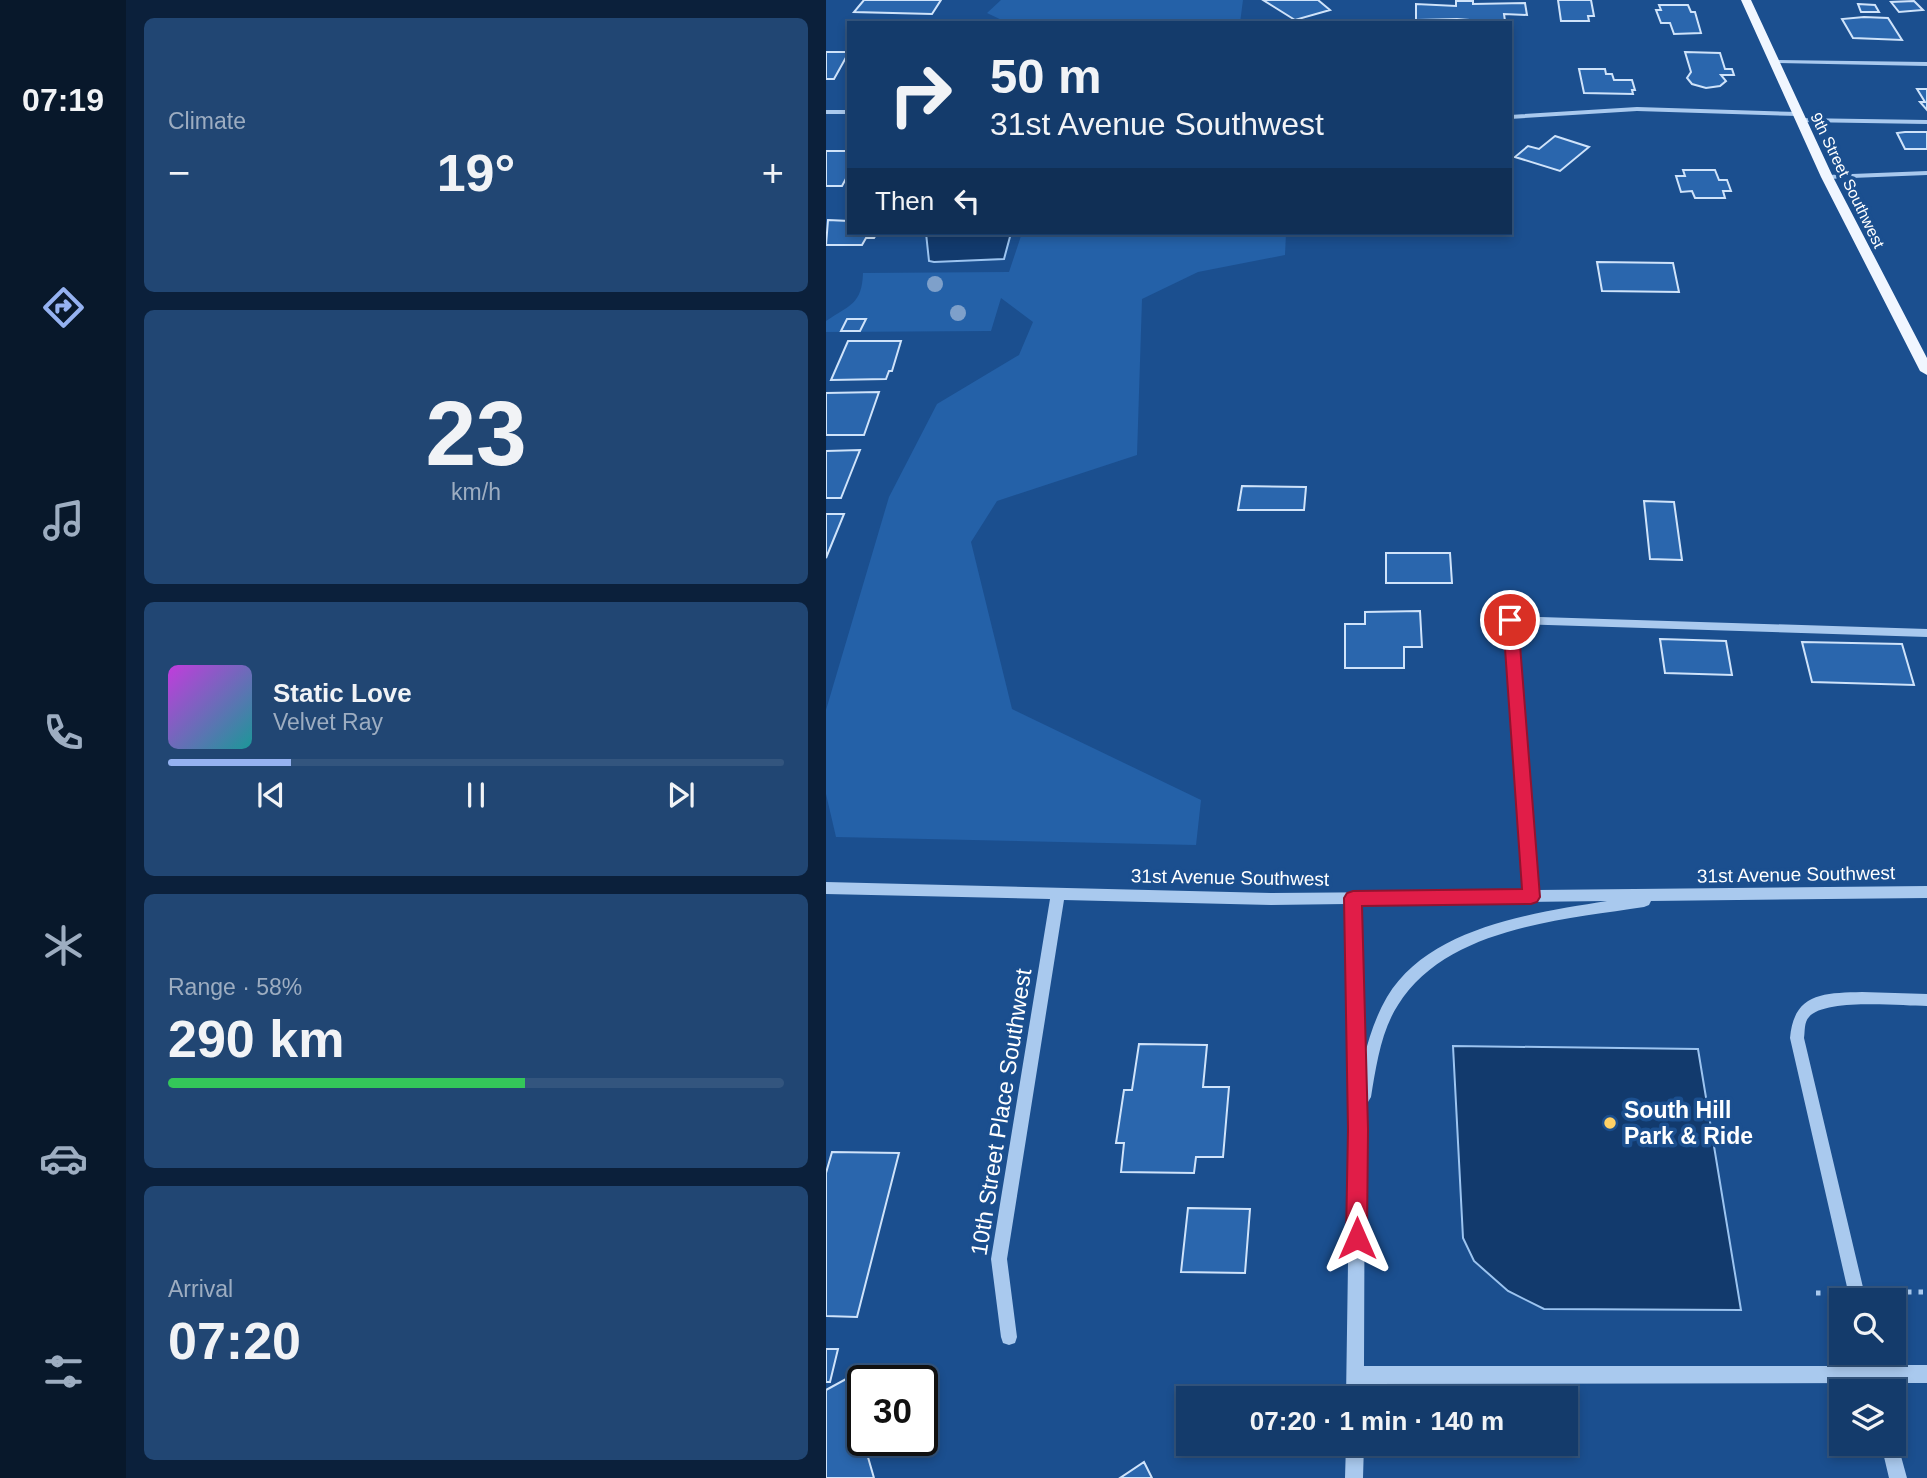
<!DOCTYPE html>
<meta charset="utf-8">
<style>
:root{--surface:#143b6b;--page:#214673;--text:#f1f3f6;--muted:#9dadc1;--line:#33557e;--accent:#95b2f1}
body{margin:0;font-family:Arial,sans-serif;background:var(--page);color:var(--text);height:100vh;display:flex;flex-direction:column;font-size:26px;white-space:nowrap}
*{box-sizing:border-box;margin:0}
p{font-size:23px;color:var(--muted)}
.icon{flex:none;width:38px;height:38px;fill:none;stroke:currentColor;stroke-width:2;stroke-linecap:round;stroke-linejoin:round}
.map{position:relative;flex:1;overflow:hidden}
.side{display:flex;flex-direction:column;gap:18px;padding:18px;background:#0b203b;width:700px}
.side>*{flex:none}
.top-card{position:absolute;left:21px;top:21px;width:665px;height:214px;border-radius:0px;box-shadow:0 4px 10px #0003,0 0 0 2px var(--line);background:#143b6b;color:var(--text);overflow:hidden}
.tools{position:absolute;left:1003px;top:1288px;display:grid;gap:14px}
.tools a{display:grid;place-items:center;width:77px;height:77px;border-radius:0px;background:var(--surface);box-shadow:0 4px 10px #0003,0 0 0 2px var(--line);font-size:35px}
.speed{position:absolute;left:21px;top:1365px;display:flex;gap:14px;font-size:35px;font-weight:700;text-align:center}
.speed>*{display:grid;place-content:center;width:91px;height:91px;border-radius:50%;background:var(--surface);box-shadow:0 4px 10px #0003,0 0 0 2px var(--line);line-height:1}
.speed .limit{border:4px solid #111;border-radius:10px;background:#fff;color:#111}
.pin{position:absolute;display:grid;place-items:center;width:60px;height:60px;color:#fff;margin:-30px;border:4px solid #fff;border-radius:50%;box-shadow:0 2px 7px #0007}
.me{position:absolute;width:77px;margin:-38px;rotate:0deg;stroke-linejoin:round;filter:drop-shadow(0 0 5px #0008)}
.turn{display:flex;align-items:center;gap:24px;height:147px;padding:0 28px;font-size:32px}
.turn .icon{width:91px;height:91px;stroke-width:2.5}
.turn b{display:block;font-size:49px;line-height:60px}
.then{display:flex;align-items:center;height:66px;padding:0 28px;background:#0003;gap:14px;font-size:26px}
.big{font-size:52px;font-weight:700;line-height:1.1}
.side .tile{flex:1;display:flex;flex-direction:column;justify-content:center;gap:10px;min-width:0;padding:0 24px;border-radius:10px;background:var(--page)}
.side .dial{align-items:center;gap:0}
.dial b{font-size:91px;line-height:1}
.song{display:flex;align-items:center;gap:21px}
.cover{width:84px;height:84px;border-radius:10px;background:linear-gradient(135deg,hsl(290 70% 55%),hsl(180 70% 35%))}
.played{height:7px;border-radius:4px;background:linear-gradient(90deg,var(--accent) 20%,var(--line) 20%)}
.keys{display:flex;justify-content:space-around;direction:ltr}
.heat{display:flex;justify-content:space-between;align-items:center;font-size:38px;direction:ltr}
.charge{height:10px;border-radius:5px;background:linear-gradient(90deg,#34c759 58%,var(--line) 0)}
.trip{position:absolute;left:350px;top:1386px;width:402px;height:70px;border-radius:0px;background:var(--surface);box-shadow:0 4px 10px #0003,0 0 0 2px var(--line);font-weight:700;line-height:70px;text-align:center}
main{display:flex;flex:1;min-height:0}
.dock{display:flex;flex-direction:column;width:126px;justify-content:space-around;align-items:center;background:#08182b;color:var(--muted)}
.dock .icon{width:49px;height:49px}
.dock .active{color:var(--accent)}
.dock b{font-size:32px;color:var(--text)}
.map>svg:first-child{display:block}
</style>
<main>
<nav class="dock">
<b>07:19</b>
<svg class="icon active" aria-label="directions" viewBox="0 0 24 24"><path d="M12 3l9 9-9 9-9-9zM9 14v-3h6M13 9l2 2-2 2"/></svg>
<svg class="icon" aria-label="music" viewBox="0 0 24 24"><path d="M9 18V5l10-2v13"/><circle cx="6" cy="18" r="3"/><circle cx="16" cy="16" r="3"/></svg>
<svg class="icon" aria-label="phone" viewBox="0 0 24 24"><path d="M5 4h4l2 5-3 2q2 4 5 5l2-3 5 2v4C11 20 4 13 5 4z"/></svg>
<svg class="icon" aria-label="climate" viewBox="0 0 24 24"><path d="M12 3v18M4 7l16 10M4 17L20 7"/></svg>
<svg class="icon" aria-label="car" viewBox="0 0 24 24"><path d="M5 17H2v-5l4-1 3-4h7l3 4 3 1v5h-3M9 17h6M6 11h13"/><circle cx="7" cy="17" r="2"/><circle cx="17" cy="17" r="2"/></svg>
<svg class="icon" aria-label="filters" viewBox="0 0 24 24"><path d="M4 7h16M4 17h16"/><circle cx="9" cy="7" r="2"/><circle cx="15" cy="17" r="2"/></svg>
</nav>
<section class="side">
<div class="tile"><p>Climate</p>
<div class="heat"><a>−</a><b class="big">19°</b><a>+</a></div>
</div>
<div class="tile dial"><b>23</b><p>km/h</p></div>
<div class="tile">
<div class="song"><i class="cover"></i><div><b>Static Love</b><p>Velvet Ray</p></div></div>
<div class="played"></div>
<div class="keys"><svg class="icon" aria-label="previous" viewBox="0 0 24 24"><path d="M18 5L8 12l10 7zM5 5v14"/></svg><svg class="icon" aria-label="pause" viewBox="0 0 24 24"><path d="M8 5v14M16 5v14"/></svg><svg class="icon" aria-label="next" viewBox="0 0 24 24"><path d="M6 5l10 7-10 7zM19 5v14"/></svg></div>
</div>
<div class="tile"><p>Range · 58%</p><b class="big">290 km</b><div class="charge"></div></div>
<div class="tile"><p>Arrival</p><b class="big">07:20</b></div>
</section>
<div class="map">
<svg width="1101" height="1478" viewBox="0 0 1101 1478">
<rect width="100%" height="100%" fill="#1b4f8f"/>
<!-- green -->
<path fill="#2461a8" d="M175,0H417L414,23H182L161,13Z
M196,233H460L459,255L372,272L316,299L311,455L171,501L145,542L186,709L375,800L370,845L10,837L0,794V710L63,497L111,404L193,355L207,322L175,298L165,331L0,332V321C24,305 36,304 37,273L183,272Z"/>
<!-- water -->
<path fill="#123a6d" stroke="#9cc4f0" stroke-width="2" d="M100,233H185L178,259L108,262L103,261Z
M627,1046L872,1049L915,1310L718,1309L682,1291L648,1261L637,1238Z"/>
<!-- building -->
<path fill="#2a66ad" stroke="#cfe3fa" stroke-width="2" d="M38,0H115L106,14L28,12Z
M437,0H492L504,10L469,20Z
M732,0H765L768,16H762L763,21H735Z
M630,1H647V4L699,3L701,15L678,14L679,21H667L668,23H643V20L631,19L590,20V4L630,6Z
M1088,1L1097,10L1073,12L1065,2Z
M1032,4L1049,5L1053,12H1035Z
M833,5H862L865,12H869L875,33L848,34L844,23H835L830,10H835Z
M1038,17L1062,18L1076,40L1027,38L1016,19Z
M0,52H23L8,79H0Z
M859,52L894,53L899,69H906L908,75H895L900,81L894,86L880,88L866,84L861,78L865,72Z
M753,69H779L780,74H786L788,80H806L809,90H806L807,94L758,93Z
M1091,89H1101V110L1094,102H1099Z
M1079,132H1101V149H1079L1071,133Z
M729,136L763,147L734,171L689,157L702,146L713,149Z
M0,151H23V173L16,186H0Z
M857,170H889L893,180H901L905,191H897L899,198H869L866,191L855,192L850,176H859Z
M2,220L23,221V233H51L48,238H40L36,245H0Z
M771,262L847,263L853,292L776,291Z
M21,319H40L34,331H15Z
M22,341H75L66,371H63L60,379L5,380Z
M53,392L38,435H0V393Z
M34,450L15,498H0V451Z
M416,486L480,487L478,510H412Z
M818,501L848,502L856,560L824,559Z
M0,514H18L0,558Z
M560,553H624L626,583H560Z
M594,611L596,647H578V668H519V624H539V612Z
M834,639L900,641L906,675L839,673Z
M976,642L1076,644L1088,685L986,682Z
M313,1044L381,1045L377,1087H403L397,1157H370L368,1173L295,1172L298,1143H290L298,1090H306Z
M6,1152L73,1153L31,1317L0,1316V1173Z
M362,1208L424,1209L419,1273L355,1272Z
M0,1349H12L4,1382H0Z
M20,1379L37,1440L48,1478H0V1390Z
M318,1462L326,1478H294Z"/>
<g fill="none" stroke-linecap="round" stroke-linejoin="round">
<!-- path -->
<path stroke="#a9c9ee" stroke-width="5" stroke-dasharray="4.5 7" stroke-linecap="butt" d="M1058,1292H1101
M990,1293H1004"/>
<!-- minor -->
<path fill="#a9c9ee" fill-rule="evenodd" d="M948,60L1101,62V66L946,63L945,62Z
M811,107L972,112L976,114L972,116L811,111L684,119V115Z
M0,110H23V114H0Z
M972,118L1101,120V124L975,122H972Z
M1101,171V175L1001,179L997,177L1001,175Z
M684,616L1101,629V637L690,624L711,890L1101,886V898L825,901L823,905L818,907C736,920 621,927 572,1005C555,1031 550,1067 545,1097L542,1102L539,1103L538,1366H1038L1036,1353H1052L1055,1365H1101V1383H1059L1061,1391H1043L1042,1383L538,1384V1398H520L524,1129L520,904L445,905L238,900L181,1259L191,1337L189,1343L183,1345L177,1343L175,1337L165,1259L224,899L0,894V882L445,893L698,891L678,620ZM781,901C707,913 603,927 561,997C550,1016 543,1037 538,1058L534,904Z
M1036,992L1101,994V1006C1076,1006 999,998 983,1017C978,1022 979,1031 978,1038L1040,1300H1024L964,1038C968,993 997,993 1036,992Z
M1068,1437L1070,1438L1081,1478H1063L1055,1444H1068Z
M520,1444H538L537,1478H519Z"/>
<!-- major -->
<path fill="#f0f6ff" fill-rule="evenodd" d="M915,0H925L1007,177L1101,358V375L1094,371L995,177Z"/>
</g>
<!-- trees -->
<g fill="#7ea0ca">
<circle cx="109" cy="284" r="8"/>
<circle cx="132" cy="313" r="8"/>
</g>
<!-- route -->
<path fill="#e11d48" stroke="#92132f" stroke-width="2" d="M684,615L692,620L714,897L711,902L705,904L536,906L542,1129L541,1238L538,1246L531,1249L524,1246L520,1238L522,1129L518,898L521,893L527,891L696,889L677,620Z"/>
<!-- markers -->
<circle fill="#ffd166" stroke="#1b4f8f" stroke-width="2.5" cx="784" cy="1123" r="7"/>
<g text-anchor="middle" stroke-width="7" stroke-linejoin="round" paint-order="stroke">
<!-- far-street labels -->
<g font-size="16" fill="#fff" stroke="#1b4f8f">
<text transform="translate(1022 180) rotate(64)" y="6">9th Street Southwest</text>
</g>
<!-- street labels -->
<g font-size="19" fill="#fff" stroke="#1b4f8f">
<text transform="translate(970 874) rotate(-1)" y="7">31st Avenue Southwest</text>
<text transform="translate(404 877) rotate(1)" y="7">31st Avenue Southwest</text>
</g>
<!-- near-poi labels -->
<g font-size="23" font-weight="bold" fill="#fff" stroke="#1b4f8f" text-anchor="start">
<text x="798" y="1118">South Hill<tspan x="798" dy="26">Park &amp; Ride</tspan></text>
</g>
<!-- near-street labels -->
<g font-size="23" fill="#fff" stroke="#1b4f8f">
<text transform="translate(175 1112) rotate(-81)" y="8">10th Street Place Southwest</text>
</g>
</g>
</svg>
<div class="tools">
<a><svg class="icon" aria-label="search" viewBox="0 0 24 24"><circle cx="10" cy="10" r="6"/><path d="M15 15l6 6"/></svg></a>
<a><svg class="icon" aria-label="layers" viewBox="0 0 24 24"><path d="M12 4l9 5-9 5-9-5zM3 14l9 5 9-5"/></svg></a>
</div>
<div class="speed"><div class="limit">30</div></div>
<div class="pin" style="left:684px;top:620px;background:#d93025"><svg class="icon" aria-label="arrive" viewBox="0 0 24 24"><path d="M6 21V4h12l-3 4 3 4H6"/></svg></div>
<svg class="me" style="left:531px;top:1238px" viewBox="-20 -20 40 40"><path d="M0-17L14 15 0 8-14 15z" fill="#e11d48" stroke="#fff" stroke-width="4"/></svg>
<div class="trip">07:20 · 1 min · 140 m</div>
<div class="top-card">
<div class="turn"><svg class="icon" aria-label="right" viewBox="0 0 24 24"><path d="M7 20v-9h11M14 6l5 5-5 5"/></svg><div><b>50 m</b>31st Avenue Southwest</div></div>
<div class="then">Then<svg class="icon" aria-label="left" viewBox="0 0 24 24"><path d="M17 20v-9H6M10 6l-5 5 5 5"/></svg></div>
</div>
</div>
</main>
